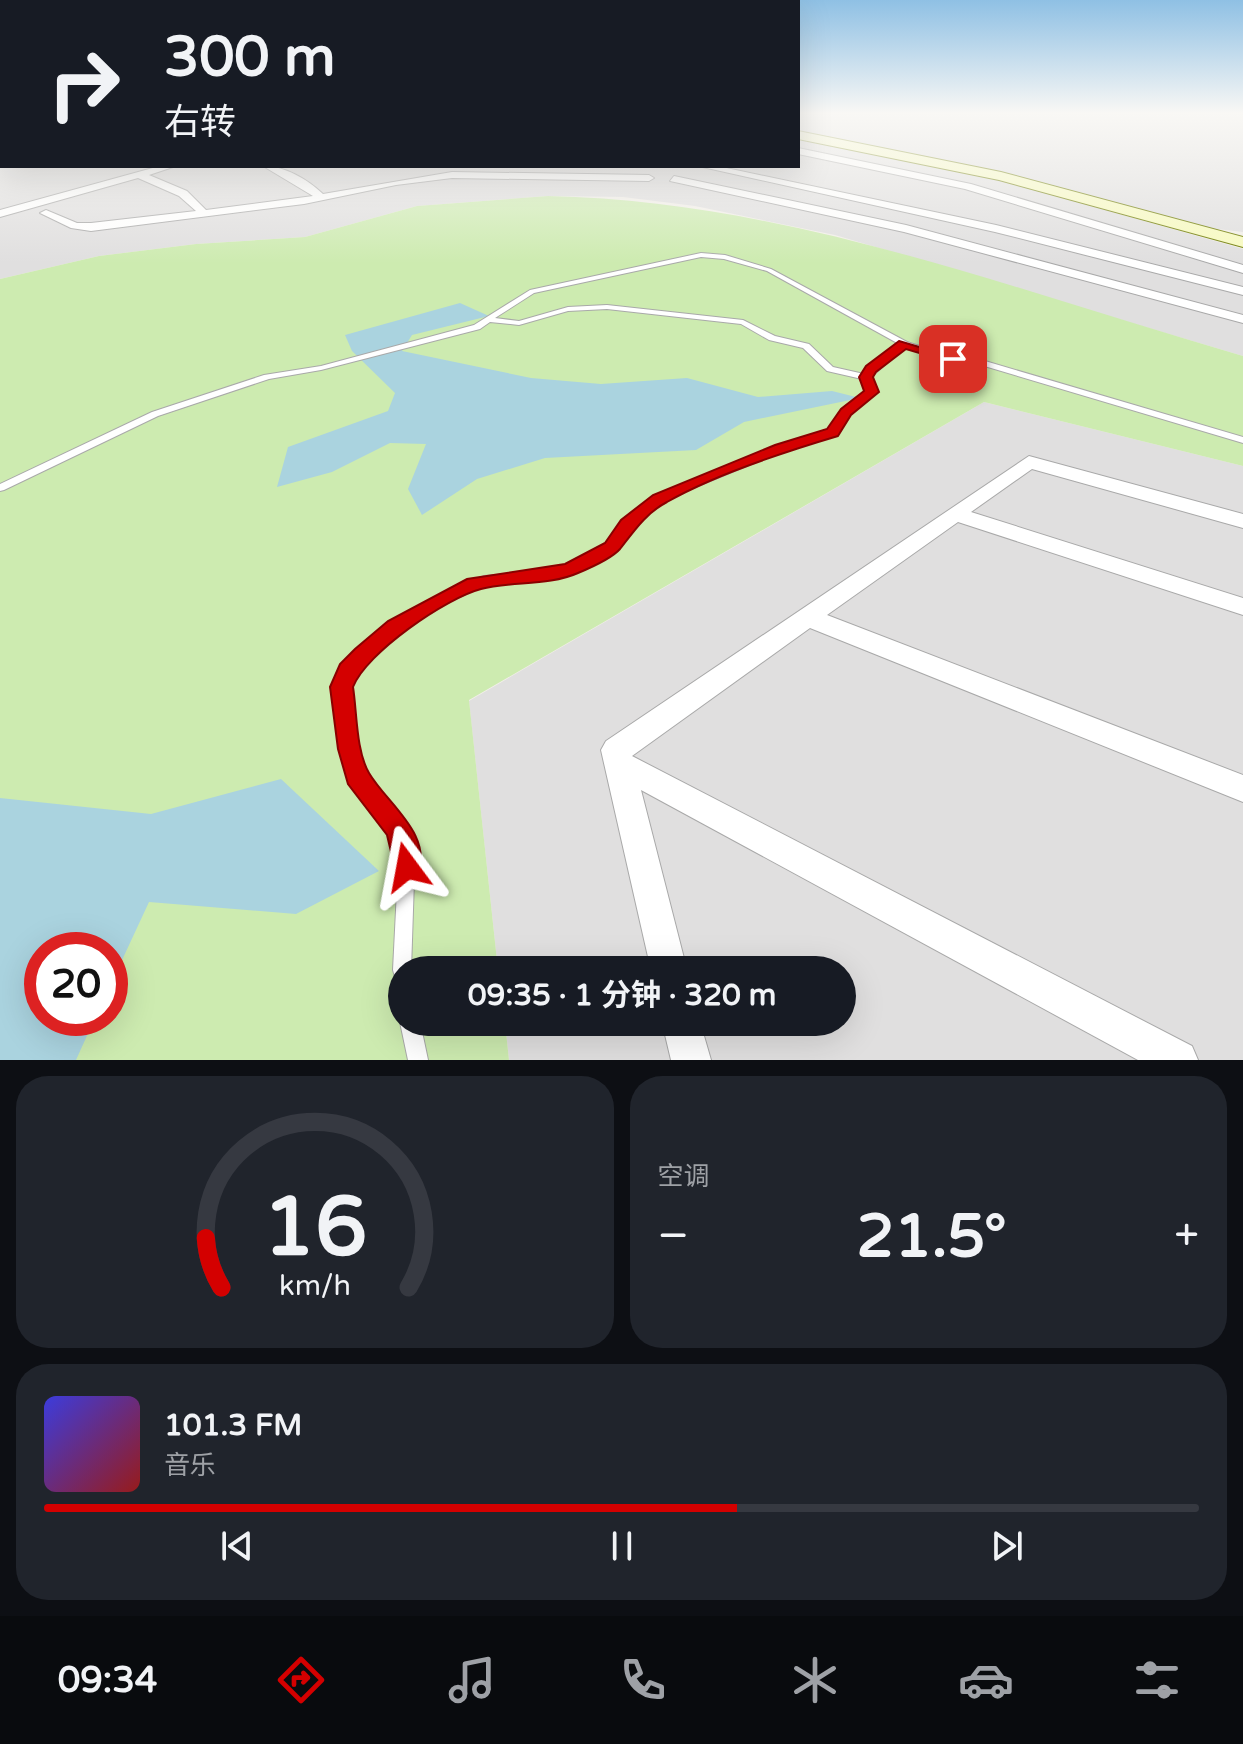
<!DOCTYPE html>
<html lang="zh">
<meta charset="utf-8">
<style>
:root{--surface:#171b24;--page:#20242c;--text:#f1f3f6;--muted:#9ea1a6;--line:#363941;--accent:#d40000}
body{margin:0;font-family:"Varela Round","Noto Sans SC",sans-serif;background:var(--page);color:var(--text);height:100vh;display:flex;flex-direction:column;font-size:30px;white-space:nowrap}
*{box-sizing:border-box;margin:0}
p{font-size:26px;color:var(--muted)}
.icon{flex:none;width:44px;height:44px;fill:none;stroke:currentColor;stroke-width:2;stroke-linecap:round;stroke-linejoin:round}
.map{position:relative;height:1060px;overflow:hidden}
.panel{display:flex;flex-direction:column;gap:16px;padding:16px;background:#0d0f14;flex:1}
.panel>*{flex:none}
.hud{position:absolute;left:0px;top:0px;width:800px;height:168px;box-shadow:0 8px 32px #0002;background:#171b24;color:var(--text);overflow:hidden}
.speed{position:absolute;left:24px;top:932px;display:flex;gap:16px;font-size:40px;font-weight:700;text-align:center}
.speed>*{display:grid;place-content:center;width:104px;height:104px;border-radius:50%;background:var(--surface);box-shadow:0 8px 32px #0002;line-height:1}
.speed .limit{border:12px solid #d22;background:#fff;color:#111}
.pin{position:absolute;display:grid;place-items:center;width:68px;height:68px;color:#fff;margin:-34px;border-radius:16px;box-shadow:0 4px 12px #0006}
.me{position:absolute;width:88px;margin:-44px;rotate:347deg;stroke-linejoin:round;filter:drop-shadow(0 0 6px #0008)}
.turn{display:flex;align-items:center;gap:28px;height:168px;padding:0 32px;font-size:36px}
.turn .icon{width:104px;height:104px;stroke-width:2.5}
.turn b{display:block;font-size:56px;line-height:68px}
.big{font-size:60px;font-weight:700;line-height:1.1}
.panel .widget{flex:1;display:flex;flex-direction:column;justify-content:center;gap:12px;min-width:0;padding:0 28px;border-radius:32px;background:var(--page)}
.panel .dial{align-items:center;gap:0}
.dial svg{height:208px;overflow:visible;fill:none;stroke:var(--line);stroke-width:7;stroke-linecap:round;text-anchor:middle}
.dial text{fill:var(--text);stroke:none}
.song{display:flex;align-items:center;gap:24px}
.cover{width:96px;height:96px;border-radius:12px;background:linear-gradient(135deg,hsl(240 70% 55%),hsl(0 70% 35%))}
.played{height:8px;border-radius:4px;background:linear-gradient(90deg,var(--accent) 60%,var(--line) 60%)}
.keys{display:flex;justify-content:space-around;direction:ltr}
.heat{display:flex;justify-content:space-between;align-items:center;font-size:44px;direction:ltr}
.panel .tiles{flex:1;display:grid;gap:16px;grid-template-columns:1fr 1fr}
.widget:last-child{grid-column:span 2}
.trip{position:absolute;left:388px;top:956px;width:468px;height:80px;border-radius:40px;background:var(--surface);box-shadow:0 8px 32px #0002;font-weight:700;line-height:80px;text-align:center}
.dock{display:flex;height:128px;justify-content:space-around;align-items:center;background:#090b0e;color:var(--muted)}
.dock .icon{width:56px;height:56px}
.dock .on{color:var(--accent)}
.dock b{font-size:36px;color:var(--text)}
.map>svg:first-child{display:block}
</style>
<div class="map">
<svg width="1243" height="1060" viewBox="0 0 1243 1060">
<rect width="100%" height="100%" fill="#f2efe9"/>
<!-- residential -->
<path fill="#e0dfdf" d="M798,114H1243V232L1209,228L984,168L798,132Z
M798,138L982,175L1243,249V356L835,235L695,206L623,197L548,196L417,206L305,237L196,244L99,256L0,279V140L2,166H798Z
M984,402L1243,466V1060H509L505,1022H842V970H498L469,701Z"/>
<!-- grass -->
<path fill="#cdebb0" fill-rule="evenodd" d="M548,196C789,201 1013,290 1243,356V466L984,402L469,700L498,970H402V1022H505L509,1060H0V279L99,256L196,244L305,237L417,206ZM42,950H110V1018H42Z"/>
<!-- water -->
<path fill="#aad3df" d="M460,303L489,316L412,335L402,351L531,378L601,384L687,378L758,397L832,391L860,398L744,422L696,450L545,458L477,479L422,515L408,489L426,444L390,443L332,472L277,487L288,447L388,411L395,393L352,351L345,335Z
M281,779L379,871L296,914L149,902L110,986V950H42V1018H95L76,1060H0V798L151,814Z"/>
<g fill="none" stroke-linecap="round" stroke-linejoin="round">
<defs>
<path id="lane" d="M701,253L725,255L771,269L907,342L948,355L985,361L1243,437V443L981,365L947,359L905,347L870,378L876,392L853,409L836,434L783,451L664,500L631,526L615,550L596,562L557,578L490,583L429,611L400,629L354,673L348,687L364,774L403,823L415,850L411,970H402V979L395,977L393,970L399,850L391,833L349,776L334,687L343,666L392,623L421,605L484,576L555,570L588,556L607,544L623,522L656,496L777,447L830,430L847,405L867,391L862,379L827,371L803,348L769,340L741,324L607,309L568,311L519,325L490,322L480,329L321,370L269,379L158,416L4,490L0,491V484L152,412L264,375L321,366L474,325L530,290ZM701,257L724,259L767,271L899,344L864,374L833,367L809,344L775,336L743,320L607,305L568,307L519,321L495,318L534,293Z
M402,1018V1022H420L428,1060H408L400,1022Z"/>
<path id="street" d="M0,145H2V151H0Z
M798,148L971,184L1243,265V273L965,189L798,154Z
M160,166H176L149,175L187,191L206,210L313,196L263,166C285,166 307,179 323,194L452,172L649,175L654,178L649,181L452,178L396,185L304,204L91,231L71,228L40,213L46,210L77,223H91L196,211L179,196L138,178L0,217V210Z
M698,166H717L996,225L1243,287V295L995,232Z
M674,176L906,225L1243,315V323L904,232L670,181Z
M1029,456L1243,514V528L1032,469L971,512L1243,598V615L958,522L827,615L1243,775V802L810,628L632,756L1192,1046L1198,1060H1138L641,790L687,970H651L601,750L606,741Z
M662,1022H700L711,1060H671Z"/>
<path id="secondary" d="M798,131L1001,172L1243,237V247L999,180L798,139Z"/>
<path id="primary" d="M0,125H2V133H0Z"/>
</defs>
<!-- lane casing -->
<use href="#lane" stroke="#a9a9a9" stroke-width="2"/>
<!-- street casing -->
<use href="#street" stroke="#a9a9a9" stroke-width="2"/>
<!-- secondary casing -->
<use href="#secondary" stroke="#707d05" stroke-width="2"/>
<!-- primary casing -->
<use href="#primary" stroke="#a06b00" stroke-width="2"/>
<!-- lane -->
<use href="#lane" fill="#fff" fill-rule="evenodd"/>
<!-- street -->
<use href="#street" fill="#fff" fill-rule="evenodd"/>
<!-- secondary -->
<use href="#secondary" fill="#f7fabf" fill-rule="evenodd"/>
<!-- primary -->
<use href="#primary" fill="#fcd6a4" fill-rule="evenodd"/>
</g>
<!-- sky -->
<linearGradient id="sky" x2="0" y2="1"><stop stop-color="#8fc0e4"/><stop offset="0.43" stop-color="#f9f8f5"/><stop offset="1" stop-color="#f9f8f5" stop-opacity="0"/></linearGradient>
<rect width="1243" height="263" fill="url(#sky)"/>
<!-- route -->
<path fill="#d40000" stroke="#8a0000" stroke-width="2" d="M899,341L960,359L953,363L906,349L876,372L873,377L879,392L851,415L838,436C784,452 716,474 667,502C646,513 634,531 620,549C611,559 590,568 578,573C549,586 512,581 481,589C446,598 366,653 353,687C357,712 356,751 369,773C387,804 435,835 417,877L407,880L397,877L387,835L348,784L338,749L330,687L340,664L355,649L388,621L467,579L565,564L605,543L621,520L653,495L775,445L827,429L841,409L864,391L859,377L866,366Z"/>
</svg>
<div class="speed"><div class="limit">20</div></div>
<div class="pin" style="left:953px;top:359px;background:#d93025"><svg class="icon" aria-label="arrive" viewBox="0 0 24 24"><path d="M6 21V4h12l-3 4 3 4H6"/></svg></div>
<svg class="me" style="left:407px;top:867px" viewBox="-20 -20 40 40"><path d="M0-17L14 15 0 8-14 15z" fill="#d40000" stroke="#fff" stroke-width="4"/></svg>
<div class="trip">09:35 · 1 分钟 · 320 m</div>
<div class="hud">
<div class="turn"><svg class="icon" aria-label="right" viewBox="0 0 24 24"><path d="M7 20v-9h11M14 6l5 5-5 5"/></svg><div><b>300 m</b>右转</div></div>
</div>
</div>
<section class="panel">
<div class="tiles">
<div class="widget dial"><svg viewBox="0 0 100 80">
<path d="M14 69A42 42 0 1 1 86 69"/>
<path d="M14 69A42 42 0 0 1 8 50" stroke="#d40000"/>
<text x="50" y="56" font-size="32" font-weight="700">16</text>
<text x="50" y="72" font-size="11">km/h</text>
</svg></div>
<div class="widget"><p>空调</p>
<div class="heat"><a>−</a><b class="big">21.5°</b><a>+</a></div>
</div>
<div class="widget">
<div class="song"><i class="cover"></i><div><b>101.3 FM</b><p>音乐</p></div></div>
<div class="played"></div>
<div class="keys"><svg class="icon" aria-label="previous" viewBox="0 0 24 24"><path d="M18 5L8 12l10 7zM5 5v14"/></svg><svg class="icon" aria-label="pause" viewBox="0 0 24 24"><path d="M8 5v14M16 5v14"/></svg><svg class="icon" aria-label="next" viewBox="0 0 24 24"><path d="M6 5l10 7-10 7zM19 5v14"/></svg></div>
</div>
</div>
</section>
<nav class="dock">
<b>09:34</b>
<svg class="icon on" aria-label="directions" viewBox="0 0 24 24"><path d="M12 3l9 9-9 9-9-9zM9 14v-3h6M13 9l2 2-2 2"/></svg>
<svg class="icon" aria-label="music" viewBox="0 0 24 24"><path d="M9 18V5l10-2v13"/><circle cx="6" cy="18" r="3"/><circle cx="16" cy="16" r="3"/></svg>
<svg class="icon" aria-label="phone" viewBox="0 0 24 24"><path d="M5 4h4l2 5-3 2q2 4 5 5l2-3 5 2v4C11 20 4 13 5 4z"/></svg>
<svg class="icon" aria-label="climate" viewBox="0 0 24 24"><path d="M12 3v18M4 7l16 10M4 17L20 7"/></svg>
<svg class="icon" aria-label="car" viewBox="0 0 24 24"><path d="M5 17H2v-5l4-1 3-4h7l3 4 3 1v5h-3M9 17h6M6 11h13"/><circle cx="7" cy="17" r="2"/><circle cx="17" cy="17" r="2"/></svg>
<svg class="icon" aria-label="filters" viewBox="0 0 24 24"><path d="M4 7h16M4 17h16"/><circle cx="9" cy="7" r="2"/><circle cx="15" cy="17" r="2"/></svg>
</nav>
